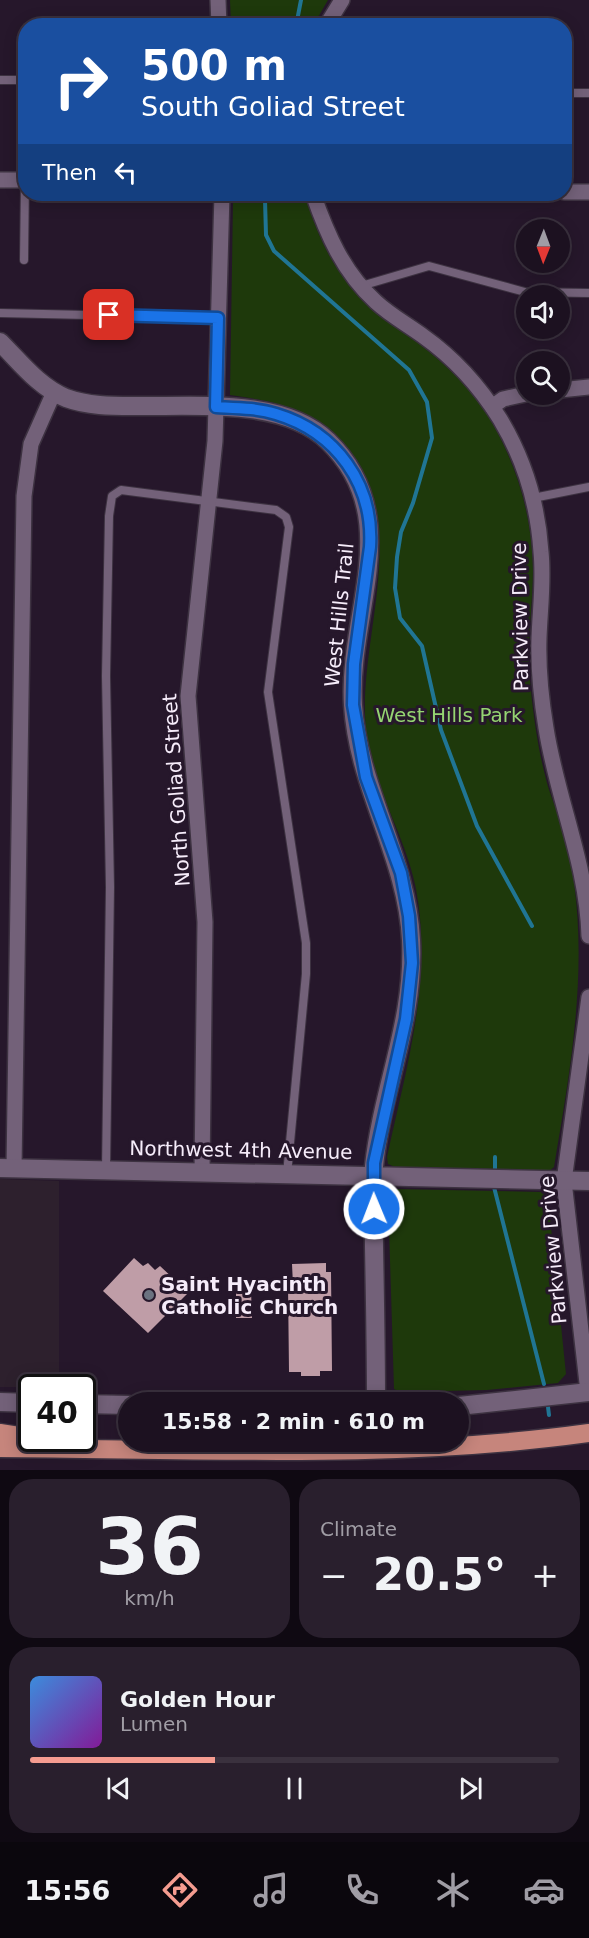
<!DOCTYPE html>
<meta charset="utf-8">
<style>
:root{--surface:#1c1120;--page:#291f2d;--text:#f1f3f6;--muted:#a09da5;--line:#3a313e;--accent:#f59c90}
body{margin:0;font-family:"DejaVu Sans",sans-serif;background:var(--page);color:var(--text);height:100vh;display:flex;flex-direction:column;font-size:22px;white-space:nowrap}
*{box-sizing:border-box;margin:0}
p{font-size:20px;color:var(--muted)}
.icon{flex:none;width:33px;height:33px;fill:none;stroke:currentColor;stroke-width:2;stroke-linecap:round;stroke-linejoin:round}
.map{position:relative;height:1470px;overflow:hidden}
.drawer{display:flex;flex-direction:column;gap:9px;padding:9px;background:#0f0912;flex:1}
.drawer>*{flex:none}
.hud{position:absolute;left:18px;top:18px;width:554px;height:183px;border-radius:24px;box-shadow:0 3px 15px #0003,0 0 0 2px var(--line);background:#1a4fa0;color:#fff;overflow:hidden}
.needle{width:39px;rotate:181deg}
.buttons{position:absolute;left:516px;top:219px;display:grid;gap:12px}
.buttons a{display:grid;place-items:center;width:54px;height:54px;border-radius:50%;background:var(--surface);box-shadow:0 3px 15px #0003,0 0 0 2px var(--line);font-size:30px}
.speed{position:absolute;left:18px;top:1374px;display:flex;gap:12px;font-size:30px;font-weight:700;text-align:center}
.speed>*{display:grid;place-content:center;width:78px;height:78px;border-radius:50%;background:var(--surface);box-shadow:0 3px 15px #0003,0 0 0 2px var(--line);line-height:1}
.speed .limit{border:3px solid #111;border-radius:9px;background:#fff;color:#111}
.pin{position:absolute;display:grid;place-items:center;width:51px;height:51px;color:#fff;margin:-26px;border-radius:12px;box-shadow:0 3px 9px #0006}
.me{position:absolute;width:66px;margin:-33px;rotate:359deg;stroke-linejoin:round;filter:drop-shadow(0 0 4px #0008)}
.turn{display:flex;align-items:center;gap:21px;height:126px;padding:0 24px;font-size:27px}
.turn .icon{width:78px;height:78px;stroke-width:2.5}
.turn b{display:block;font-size:42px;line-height:51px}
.then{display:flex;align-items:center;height:57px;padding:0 24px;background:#0003;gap:12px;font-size:22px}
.big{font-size:45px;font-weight:700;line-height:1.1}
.drawer .tile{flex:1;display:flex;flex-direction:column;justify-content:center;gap:9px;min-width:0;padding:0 21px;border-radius:24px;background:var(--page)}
.drawer .dial{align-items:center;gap:0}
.dial b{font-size:78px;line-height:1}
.song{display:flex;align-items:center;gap:18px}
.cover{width:72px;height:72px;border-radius:9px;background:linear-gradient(135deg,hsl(210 70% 55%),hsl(290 70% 35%))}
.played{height:6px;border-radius:3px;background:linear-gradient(90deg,var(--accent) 35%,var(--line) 35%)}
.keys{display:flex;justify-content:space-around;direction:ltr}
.heat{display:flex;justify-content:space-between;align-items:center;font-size:33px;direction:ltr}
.drawer .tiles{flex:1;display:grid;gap:9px;grid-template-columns:1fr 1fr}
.tile:last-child{grid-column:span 2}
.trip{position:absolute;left:118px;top:1392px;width:351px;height:60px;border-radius:30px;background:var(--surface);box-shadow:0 3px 15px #0003,0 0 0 2px var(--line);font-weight:700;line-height:60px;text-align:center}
.tab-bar{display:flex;height:96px;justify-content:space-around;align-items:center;background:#0b070d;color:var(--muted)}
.tab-bar .icon{width:42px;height:42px}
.tab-bar .current{color:var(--accent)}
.tab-bar b{font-size:27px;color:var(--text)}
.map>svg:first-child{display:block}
</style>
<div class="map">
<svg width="589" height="1470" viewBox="0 0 589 1470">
<rect width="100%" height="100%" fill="#26172b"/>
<!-- medical -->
<path fill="#2d202d" d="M0,1179L59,1181V1387H0Z"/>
<!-- green -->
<path fill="#1e390b" d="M230,0H328L313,26L231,25Z
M237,195L306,199C321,245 337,277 374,311C387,322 403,331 417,342C443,362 469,386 487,414C516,461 532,514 533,569C533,606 526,644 530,681C533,712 537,744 545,775C549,794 558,812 564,830C569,846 572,865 574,882C587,978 570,1072 554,1167L548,1172L395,1167L388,1164L387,1157C406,1069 433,980 416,889C406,837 375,791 367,738C353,645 416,527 345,449C307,407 283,403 230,395L233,201Z
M394,1189L541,1192L548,1198L566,1374L558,1383L487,1390L401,1392L394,1389L388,1196Z"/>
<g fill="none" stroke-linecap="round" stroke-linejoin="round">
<!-- stream -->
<path stroke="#207594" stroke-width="4" d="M296,26L301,0
M265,200L266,235L274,251L409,370L427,402L432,438L413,503L401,532L397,557L395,588L400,618L422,646L441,730L477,826L532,926
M495,1170V1157
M494,1187L544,1384
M548,1407L549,1415"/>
</g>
<!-- building -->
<path fill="#bf9da7" d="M134,1258L143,1266L148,1263L155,1270L160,1266L175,1280L163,1292H189L148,1333L103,1291Z
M326,1263V1272H331L332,1371H320V1376H301V1372H289L288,1285H293L292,1264Z
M236,1291H251L252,1318H236Z"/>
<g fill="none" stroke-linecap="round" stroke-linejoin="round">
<defs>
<path id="service" d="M0,80H26
M564,93H589
M24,260L25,180
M361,286L429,266L525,292L589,293
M0,313L218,318
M533,498L589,487
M106,1170L110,887L106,676L109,516L112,496L121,490L276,510L286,517L289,527L268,692L306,943V974L287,1174"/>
<path id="minor" d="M218,0L219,26
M326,26L342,0
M0,180H26
M564,192H589
M313,194C327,234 343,272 376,302C390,315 408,325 423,336C454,358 480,387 500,419C524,459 538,506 541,552C544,581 540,609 539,638C538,668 541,698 546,728C557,799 587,864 589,936
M560,390L589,387
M492,407L503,399L526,394
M14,1168L24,496L31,444L54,392
M202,1172L205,922L188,696L215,441L222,194
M588,1392L564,1181L589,997"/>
<path id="tertiary" d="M0,342C20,362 39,387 66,398C88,406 111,406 133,406C192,407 283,397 328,441C407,518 347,613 353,705C358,788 407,857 411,940C415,1020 382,1089 374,1166C371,1193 374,1220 374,1247C375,1299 376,1351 376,1402
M0,1168L589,1181
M0,1402L32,1403
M82,1404L129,1405
M459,1406L589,1392"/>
<path id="trunk" d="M0,1433L32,1438
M0,1448C196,1449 395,1460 589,1433"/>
</defs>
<!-- service casing -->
<use href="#service" stroke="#3d3241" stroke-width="10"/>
<!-- minor casing -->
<use href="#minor" stroke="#3d3241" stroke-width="18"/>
<!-- tertiary casing -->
<use href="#tertiary" stroke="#3d3241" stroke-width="21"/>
<!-- trunk casing -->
<use href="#trunk" stroke="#3d3241" stroke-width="21"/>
<!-- service -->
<use href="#service" stroke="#736179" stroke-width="8"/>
<!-- minor -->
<use href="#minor" stroke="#736179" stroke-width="15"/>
<!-- tertiary -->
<use href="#tertiary" stroke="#736179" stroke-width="18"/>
<!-- trunk -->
<use href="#trunk" stroke="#c6857c" stroke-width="18"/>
</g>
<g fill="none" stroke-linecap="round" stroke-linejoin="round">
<defs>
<path id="route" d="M109,315L218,318L216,407C236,408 257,408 276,414C336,432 374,484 370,547L354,664L353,705L366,777L401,873L409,916L412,963L406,1019L374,1163V1209"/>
</defs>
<!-- route casing -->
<use href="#route" stroke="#114b97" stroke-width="15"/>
<!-- route -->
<use href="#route" stroke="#1a73e8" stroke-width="10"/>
</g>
<!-- markers -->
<circle fill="#6b7280" stroke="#26172b" stroke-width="2" cx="149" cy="1295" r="6"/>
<g text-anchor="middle" stroke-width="6" stroke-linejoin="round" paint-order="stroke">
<!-- street labels -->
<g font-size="20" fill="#f6ecfa" stroke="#26172b">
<text transform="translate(339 615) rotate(-84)" y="7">West Hills Trail</text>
<text transform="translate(520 617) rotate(-91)" y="7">Parkview Drive</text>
<text transform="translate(176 790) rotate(-94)" y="7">North Goliad Street</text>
<text transform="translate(241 1150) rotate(1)" y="7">Northwest 4th Avenue</text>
<text transform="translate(553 1250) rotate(-95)" y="7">Parkview Drive</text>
</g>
<!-- park labels -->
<g font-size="20" fill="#95d472" stroke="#26172b">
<text x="449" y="722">West Hills Park</text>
</g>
<!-- poi labels -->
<g font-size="20" font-weight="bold" fill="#f6ecfa" stroke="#26172b" text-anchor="start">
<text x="161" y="1291">Saint Hyacinth<tspan x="161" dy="23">Catholic Church</tspan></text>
</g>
</g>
</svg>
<div class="buttons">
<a><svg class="needle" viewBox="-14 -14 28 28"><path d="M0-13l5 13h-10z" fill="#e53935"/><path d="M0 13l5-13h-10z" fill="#a09da5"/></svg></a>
<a><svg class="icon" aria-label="sound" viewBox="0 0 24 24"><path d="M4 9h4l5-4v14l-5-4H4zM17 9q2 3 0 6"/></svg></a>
<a><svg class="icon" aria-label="search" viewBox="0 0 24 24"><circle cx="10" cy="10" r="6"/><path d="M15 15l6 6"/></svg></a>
</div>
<div class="speed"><div class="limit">40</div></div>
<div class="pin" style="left:109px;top:315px;background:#d93025"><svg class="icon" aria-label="arrive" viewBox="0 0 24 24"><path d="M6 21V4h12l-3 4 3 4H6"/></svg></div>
<svg class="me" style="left:374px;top:1209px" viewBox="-20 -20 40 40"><circle r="17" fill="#1a73e8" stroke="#fff" stroke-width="3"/><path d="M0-11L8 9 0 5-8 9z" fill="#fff"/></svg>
<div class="trip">15:58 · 2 min · 610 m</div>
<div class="hud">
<div class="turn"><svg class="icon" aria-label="right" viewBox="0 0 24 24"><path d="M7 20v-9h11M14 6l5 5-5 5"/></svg><div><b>500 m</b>South Goliad Street</div></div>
<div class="then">Then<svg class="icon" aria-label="left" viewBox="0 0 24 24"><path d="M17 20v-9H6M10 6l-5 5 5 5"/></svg></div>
</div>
</div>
<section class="drawer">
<div class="tiles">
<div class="tile dial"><b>36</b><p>km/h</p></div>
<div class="tile"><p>Climate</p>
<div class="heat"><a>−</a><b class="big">20.5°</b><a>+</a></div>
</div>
<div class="tile">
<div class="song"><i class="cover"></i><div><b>Golden Hour</b><p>Lumen</p></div></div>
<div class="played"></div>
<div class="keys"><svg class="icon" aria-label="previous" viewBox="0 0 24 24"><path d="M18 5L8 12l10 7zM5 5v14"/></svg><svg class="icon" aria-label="pause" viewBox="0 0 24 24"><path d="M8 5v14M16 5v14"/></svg><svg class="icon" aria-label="next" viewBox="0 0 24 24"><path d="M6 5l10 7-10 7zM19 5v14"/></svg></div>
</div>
</div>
</section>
<nav class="tab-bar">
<b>15:56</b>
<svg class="icon current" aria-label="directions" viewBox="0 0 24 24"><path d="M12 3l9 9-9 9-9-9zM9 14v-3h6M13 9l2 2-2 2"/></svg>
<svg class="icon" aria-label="music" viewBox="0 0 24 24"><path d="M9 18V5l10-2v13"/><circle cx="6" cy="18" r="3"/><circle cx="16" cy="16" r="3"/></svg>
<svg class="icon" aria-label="phone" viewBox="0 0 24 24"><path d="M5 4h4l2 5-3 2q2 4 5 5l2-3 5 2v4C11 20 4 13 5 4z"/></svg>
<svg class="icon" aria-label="climate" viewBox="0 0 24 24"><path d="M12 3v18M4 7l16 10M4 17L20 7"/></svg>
<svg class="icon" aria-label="car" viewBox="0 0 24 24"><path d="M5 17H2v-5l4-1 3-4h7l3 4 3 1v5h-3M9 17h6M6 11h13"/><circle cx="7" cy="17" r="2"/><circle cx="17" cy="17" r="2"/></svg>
</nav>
